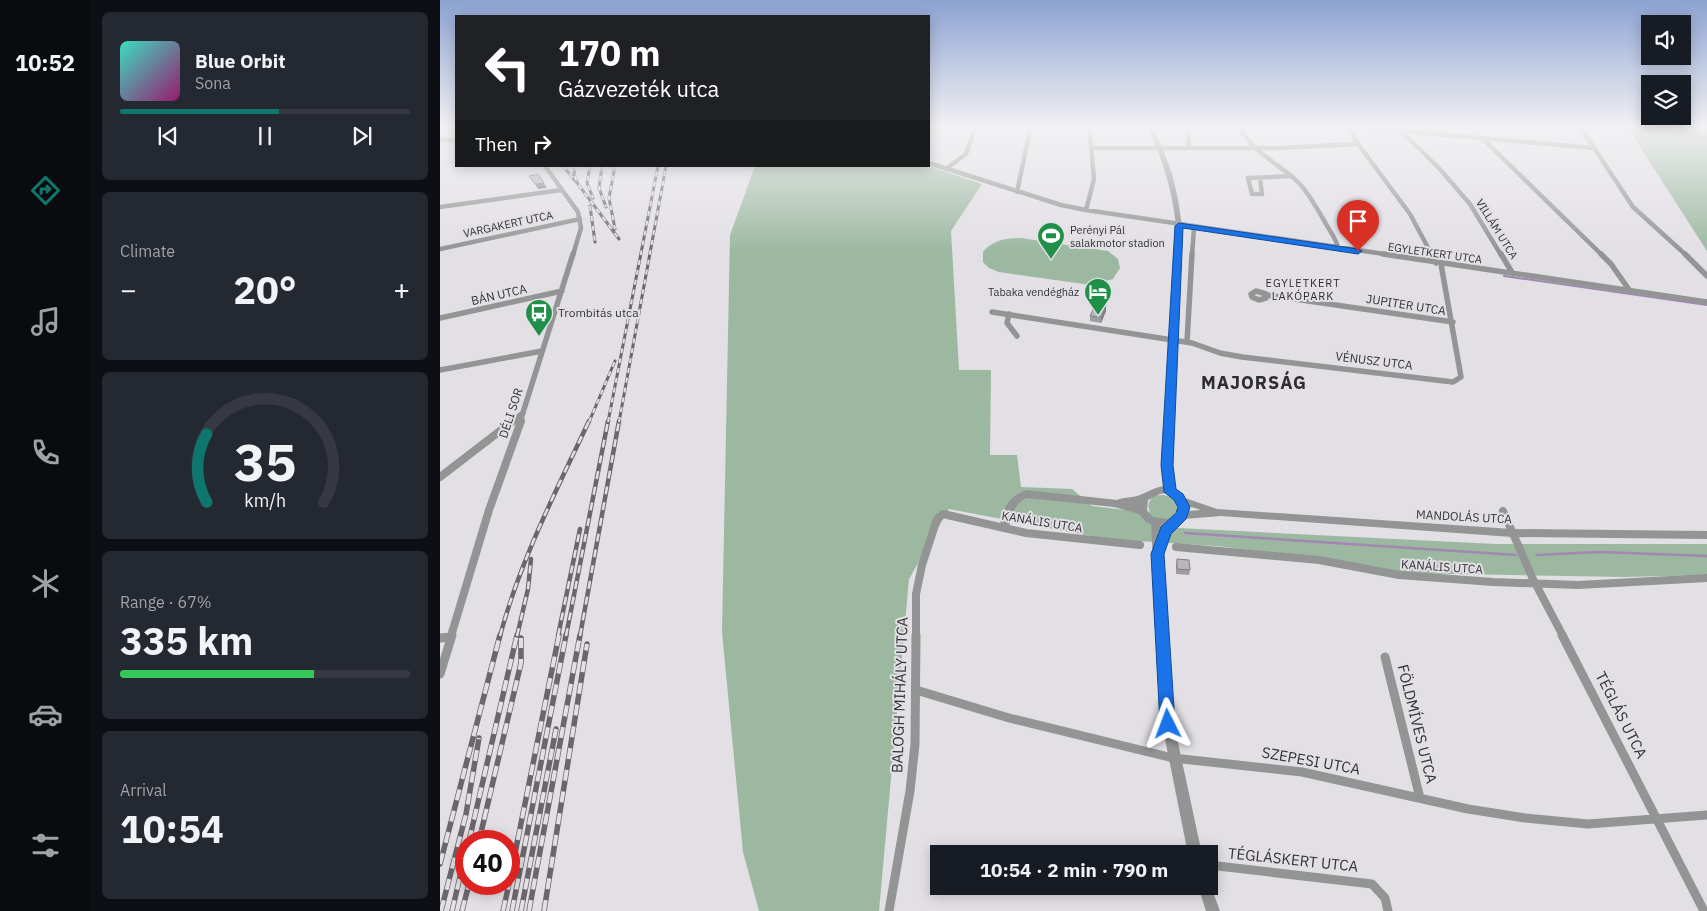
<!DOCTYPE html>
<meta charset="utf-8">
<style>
:root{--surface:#171b24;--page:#242831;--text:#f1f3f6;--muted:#9ea1a6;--line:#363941;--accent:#0f766e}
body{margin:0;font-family:"IBM Plex Sans",sans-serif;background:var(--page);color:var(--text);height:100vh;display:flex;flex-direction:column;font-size:19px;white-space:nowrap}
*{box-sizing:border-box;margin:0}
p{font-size:16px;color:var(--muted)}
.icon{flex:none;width:28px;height:28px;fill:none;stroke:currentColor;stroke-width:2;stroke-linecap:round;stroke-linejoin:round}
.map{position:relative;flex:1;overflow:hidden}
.drawer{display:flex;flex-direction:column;gap:12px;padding:12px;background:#0d0f14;width:350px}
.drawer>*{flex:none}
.top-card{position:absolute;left:15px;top:15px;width:475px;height:152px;border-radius:0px;box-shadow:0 2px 12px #0003;background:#202124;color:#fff;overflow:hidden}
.tools{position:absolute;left:1201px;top:15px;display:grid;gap:10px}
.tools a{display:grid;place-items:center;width:50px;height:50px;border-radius:0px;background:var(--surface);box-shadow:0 2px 12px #0003;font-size:25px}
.speed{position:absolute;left:15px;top:830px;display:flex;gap:10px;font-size:25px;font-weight:700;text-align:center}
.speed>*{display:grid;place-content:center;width:65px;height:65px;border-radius:50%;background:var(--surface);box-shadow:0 2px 12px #0003;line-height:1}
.speed .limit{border:8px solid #d22;background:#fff;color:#111}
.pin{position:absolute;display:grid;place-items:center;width:42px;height:42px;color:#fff;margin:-51px -21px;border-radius:50% 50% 50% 0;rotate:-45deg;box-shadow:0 0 5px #0007}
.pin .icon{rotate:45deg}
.me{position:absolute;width:55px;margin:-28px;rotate:357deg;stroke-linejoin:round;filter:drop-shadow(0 0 4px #0008)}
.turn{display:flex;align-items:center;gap:18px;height:105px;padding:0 20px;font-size:22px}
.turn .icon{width:65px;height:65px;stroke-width:2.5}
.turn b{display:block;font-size:35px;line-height:42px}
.then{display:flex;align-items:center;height:48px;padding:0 20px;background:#0003;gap:10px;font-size:19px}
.big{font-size:38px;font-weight:700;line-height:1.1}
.drawer .widget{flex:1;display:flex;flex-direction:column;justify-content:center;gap:8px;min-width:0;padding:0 18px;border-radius:8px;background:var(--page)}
.drawer .dial{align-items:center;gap:0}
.dial svg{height:130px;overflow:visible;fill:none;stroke:var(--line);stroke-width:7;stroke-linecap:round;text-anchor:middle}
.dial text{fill:var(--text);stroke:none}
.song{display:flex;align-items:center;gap:15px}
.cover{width:60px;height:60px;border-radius:8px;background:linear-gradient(135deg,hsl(170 70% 55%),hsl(320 70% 35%))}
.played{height:5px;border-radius:2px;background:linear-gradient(90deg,var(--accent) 55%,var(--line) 55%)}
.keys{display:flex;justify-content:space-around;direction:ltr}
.heat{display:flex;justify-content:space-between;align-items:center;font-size:28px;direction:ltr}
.charge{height:8px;border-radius:4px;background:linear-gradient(90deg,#34c759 67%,var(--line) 0)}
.trip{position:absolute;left:490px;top:845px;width:288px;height:50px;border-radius:0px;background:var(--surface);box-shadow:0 2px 12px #0003;font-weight:700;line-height:50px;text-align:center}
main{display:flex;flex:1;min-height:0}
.menu{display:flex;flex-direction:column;width:90px;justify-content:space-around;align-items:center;background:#090b0e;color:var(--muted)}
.menu .icon{width:35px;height:35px}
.menu .current{color:var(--accent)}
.menu b{font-size:22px;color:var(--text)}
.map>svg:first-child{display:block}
</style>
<main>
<nav class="menu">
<b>10:52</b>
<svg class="icon current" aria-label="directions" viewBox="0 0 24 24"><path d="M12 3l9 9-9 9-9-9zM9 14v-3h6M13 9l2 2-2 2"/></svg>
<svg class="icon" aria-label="music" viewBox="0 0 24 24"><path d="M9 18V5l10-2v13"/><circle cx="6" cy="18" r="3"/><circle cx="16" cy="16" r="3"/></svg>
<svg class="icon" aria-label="phone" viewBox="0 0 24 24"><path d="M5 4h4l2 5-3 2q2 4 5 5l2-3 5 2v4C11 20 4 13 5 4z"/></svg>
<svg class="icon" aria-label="climate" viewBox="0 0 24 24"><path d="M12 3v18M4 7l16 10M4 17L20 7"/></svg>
<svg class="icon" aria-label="car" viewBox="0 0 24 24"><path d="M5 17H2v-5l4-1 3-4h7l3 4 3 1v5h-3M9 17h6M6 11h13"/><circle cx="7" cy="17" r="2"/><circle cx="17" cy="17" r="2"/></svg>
<svg class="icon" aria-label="filters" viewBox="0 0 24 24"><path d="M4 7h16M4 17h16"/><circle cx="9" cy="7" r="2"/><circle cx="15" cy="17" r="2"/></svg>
</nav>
<section class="drawer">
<div class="widget">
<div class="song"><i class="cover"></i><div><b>Blue Orbit</b><p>Sona</p></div></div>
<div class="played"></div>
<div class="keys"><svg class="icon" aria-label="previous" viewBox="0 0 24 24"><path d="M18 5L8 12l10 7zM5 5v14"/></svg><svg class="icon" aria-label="pause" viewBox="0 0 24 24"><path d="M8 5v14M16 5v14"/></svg><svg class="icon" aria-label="next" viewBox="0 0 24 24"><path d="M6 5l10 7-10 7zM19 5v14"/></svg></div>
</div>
<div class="widget"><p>Climate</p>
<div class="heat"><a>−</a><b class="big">20°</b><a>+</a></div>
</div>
<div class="widget dial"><svg viewBox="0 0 100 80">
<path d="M14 69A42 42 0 1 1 86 69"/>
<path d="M14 69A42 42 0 0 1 14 27" stroke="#0f766e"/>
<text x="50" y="56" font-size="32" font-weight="700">35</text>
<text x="50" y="72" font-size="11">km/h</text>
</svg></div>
<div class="widget"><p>Range · 67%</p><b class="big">335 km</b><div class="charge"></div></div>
<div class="widget"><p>Arrival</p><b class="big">10:54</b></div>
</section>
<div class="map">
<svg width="1267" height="911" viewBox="0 0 1267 911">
<rect width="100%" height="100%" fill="#e2dfe5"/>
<!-- green -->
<path fill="#9cb8a1" d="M1219,125H1267V251L1189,130L1214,133Z
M315,166H488L542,184L511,231L519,370H551L550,455H577L581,487L632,489L652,506L710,513C702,494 727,489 737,503V510L733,516H737L738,528L1055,544H1267V575L1184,577L956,573L898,561L777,546L667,539L509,509L469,579L439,911H319L303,852L282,632L290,235Z
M581,238L668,251L678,259L680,268L673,279L651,285L559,272L549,268L543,262V252C552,240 567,238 581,238Z"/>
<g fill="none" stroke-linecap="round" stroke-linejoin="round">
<!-- stream-far1 -->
<path stroke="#a287b2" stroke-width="2" d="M1064,276L1267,305"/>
<!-- stream -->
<path stroke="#a287b2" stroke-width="2.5" d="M745,533L1076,555
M1097,555L1160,552L1267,556"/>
<!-- minor-far3 -->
<path stroke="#929593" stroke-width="4.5" d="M799,125C811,153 838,162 859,183C870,195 878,210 886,224C890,231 897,240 898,248
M907,125L918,144L970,214L992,255
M1139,125L1193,207L1246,255
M1176,125L1267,138
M907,126L1153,148
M961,131L998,167L1030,204L1061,255
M1041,137L1162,255
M0,139L16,141
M749,147L748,128L763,127
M653,148H838L918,144
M489,163L621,205L646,210L951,255
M105,166L138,212L141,228L133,255
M506,169L526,154L536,125
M820,178L822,194H812L808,178L852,176
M577,192L591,125
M0,207L121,190
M646,210L654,179L649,125
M0,249L140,219
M752,255L754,228"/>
<!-- minor-far2 -->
<path stroke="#929593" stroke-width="5.5" d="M943,254L1267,302
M991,254L996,263
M1061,254L1073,274
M1161,254L1171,264L1190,291
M1245,254L1267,276
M816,291L826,294V298L819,300L812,297L811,294Z
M827,295L1013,322
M552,312L752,343L780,353L802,357L1013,382L1021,377L1001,264
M569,314L567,323L577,336
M0,318L122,291
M747,342L752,254
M0,370L102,351
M71,422L83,413
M80,422L133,254"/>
<!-- minor-far1 -->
<path stroke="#929593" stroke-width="8" d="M0,477L73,421
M1063,511L1093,579L1123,636
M736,547L879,560L959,575L1053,582L1138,585L1267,578
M11,636L49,510L81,421
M476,636V594L482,565L497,519L503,514L586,533L700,545"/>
<!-- minor -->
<path stroke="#929593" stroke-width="9" d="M1122,635L1264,911
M0,638L11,637
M945,657L980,798
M0,674L12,635
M476,690L569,718L733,758L862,772L1028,809L1085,818L1148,824L1267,815
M769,865L932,884L945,898L948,911
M449,911L470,791L475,744L476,635"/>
<!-- tertiary -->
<path fill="#929593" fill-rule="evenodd" d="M707,125H712L723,149L732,174L738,199L742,226L731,465L734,489L745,498L777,509L1072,529L1267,531V539L1072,537L781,516L744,519L729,527L721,526L734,724L762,854H748L722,724L711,524L707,523L699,514L674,507L587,498C572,504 573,518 567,531L564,532L561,531L559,528C564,509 566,497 587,490L677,500C683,497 691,498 697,496C707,493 714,487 725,486L723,465L736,226C732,187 722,160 707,125ZM726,493L731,495L738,503V513L728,519L713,517L707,510L708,500L720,494ZM748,506L761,510L748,511Z
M769,881L780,911H766L758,886H769Z"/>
<defs>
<path id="rail-far2" d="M123,166L136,182
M135,166L134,175L138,184L179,239
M150,166L147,183L153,198
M162,166L159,188L166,207
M175,166L169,198L175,229
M150,206L155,242
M149,422L175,361
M168,422L218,166
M179,422L226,166"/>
<path id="rail-far1" d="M60,636C80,561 116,491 149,421
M77,636L88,589L91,559
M118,636L140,529
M126,636L168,421
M140,636L179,421"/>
<path id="rail" d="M29,841L77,635
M39,841L81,663V638
M0,864L60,635
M69,883L119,635
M1,911L26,814L39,738
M12,911L26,851
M22,911L29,884
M63,911L69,884
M72,911L126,635
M81,911L116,729
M89,911L140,635
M104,911L147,644"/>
</defs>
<!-- rail-far2 casing -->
<use href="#rail-far2" stroke="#69676b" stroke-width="3"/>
<!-- rail-far1 casing -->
<use href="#rail-far1" stroke="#69676b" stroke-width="4.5"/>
<!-- rail casing -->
<use href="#rail" stroke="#69676b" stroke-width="5.5"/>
<!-- rail-far2 -->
<use href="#rail-far2" stroke="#e2dfe5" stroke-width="2" stroke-dasharray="5" stroke-linecap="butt"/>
<!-- rail-far1 -->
<use href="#rail-far1" stroke="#e2dfe5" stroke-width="2.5" stroke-dasharray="8" stroke-linecap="butt"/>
<!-- rail -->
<use href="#rail" stroke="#e2dfe5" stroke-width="4" stroke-dasharray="11" stroke-linecap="butt"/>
</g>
<!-- wall -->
<path fill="#9f9ca2" d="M666,305V311L661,323L650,321V316Z
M737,559L750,570L749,575L736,574V564Z"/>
<!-- shaded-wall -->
<path fill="#827f84" d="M104,183L107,188L98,189L95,184Z
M666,305V311L661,323V317Z"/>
<!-- building -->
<path fill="#b9b5bc" stroke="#827f84" d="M98,174L104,183L95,184L89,176Z
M656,304L666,305L661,317L650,316Z
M737,559L749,560L750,570L737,569Z"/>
<!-- sky -->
<linearGradient id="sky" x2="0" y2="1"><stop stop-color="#8ca2d2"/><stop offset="0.5" stop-color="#f2f1f3"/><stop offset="1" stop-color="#f2f1f3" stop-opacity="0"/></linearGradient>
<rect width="1267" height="252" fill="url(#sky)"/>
<!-- route -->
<path fill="#1a73e8" stroke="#114b97" d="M739,223L918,249L922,251L918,254L743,228L733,465L736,489L743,494L750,507L746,519L731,534L724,554L735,724L733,729L728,731L722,729L720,724L711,554L721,527L736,513L738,507L734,500L724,492L721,465L735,226Z"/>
<!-- icons -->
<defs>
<symbol id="stadium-pin" viewBox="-11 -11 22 30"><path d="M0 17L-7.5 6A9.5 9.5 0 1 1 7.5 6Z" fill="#209049" stroke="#e2dfe5"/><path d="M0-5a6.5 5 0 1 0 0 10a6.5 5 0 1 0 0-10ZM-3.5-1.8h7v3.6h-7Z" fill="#fff"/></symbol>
<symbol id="hotel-pin" viewBox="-11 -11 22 30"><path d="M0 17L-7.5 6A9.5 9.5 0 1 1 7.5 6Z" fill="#209049" stroke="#e2dfe5"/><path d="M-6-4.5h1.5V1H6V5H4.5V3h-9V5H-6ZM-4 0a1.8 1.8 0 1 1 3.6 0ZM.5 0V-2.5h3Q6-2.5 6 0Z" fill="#fff"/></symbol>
<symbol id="bus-pin" viewBox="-11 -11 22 30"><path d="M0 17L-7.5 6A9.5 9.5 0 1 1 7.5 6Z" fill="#209049" stroke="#e2dfe5"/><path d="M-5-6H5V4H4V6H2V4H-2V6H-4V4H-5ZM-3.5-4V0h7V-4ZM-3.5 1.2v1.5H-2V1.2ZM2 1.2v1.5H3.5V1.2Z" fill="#fff"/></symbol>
</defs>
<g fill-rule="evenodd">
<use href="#stadium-pin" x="595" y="220" width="32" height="43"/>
<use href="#hotel-pin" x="642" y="276" width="32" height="43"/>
<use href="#bus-pin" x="83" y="297" width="32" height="43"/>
</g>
<g text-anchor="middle" stroke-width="4" stroke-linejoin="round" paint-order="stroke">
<!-- far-street labels -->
<g font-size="11" fill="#343335" stroke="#e2dfe5">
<text transform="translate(68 224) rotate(-12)" y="4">VARGAKERT UTCA</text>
<text transform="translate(1057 229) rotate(58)" y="4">VILLÁM UTCA</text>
<text transform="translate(995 253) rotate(8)" y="4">EGYLETKERT UTCA</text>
</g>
<!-- far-poi labels -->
<g font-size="11" fill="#343335" stroke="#e2dfe5" text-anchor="start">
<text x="630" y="234">Perényi Pál<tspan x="630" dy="13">salakmotor stadion</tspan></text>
<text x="639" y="296" text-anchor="end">Tabaka vendégház</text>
</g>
<!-- far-neighbourhood labels -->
<g font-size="11" letter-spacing="1" fill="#2f2d31" stroke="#e2dfe5">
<text x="863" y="287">EGYLETKERT<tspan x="863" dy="13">LAKÓPARK</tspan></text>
</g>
<!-- street labels -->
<g font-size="12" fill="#343335" stroke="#e2dfe5">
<text transform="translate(59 295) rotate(-13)" y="4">BÁN UTCA</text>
<text transform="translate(966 305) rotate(9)" y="4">JUPITER UTCA</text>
<text transform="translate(934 361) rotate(7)" y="4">VÉNUSZ UTCA</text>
<text transform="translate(71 413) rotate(-72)" y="4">DÉLI SOR</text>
<text transform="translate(1024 517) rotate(3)" y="4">MANDOLÁS UTCA</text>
<text transform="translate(602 522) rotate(9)" y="4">KANÁLIS UTCA</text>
<text transform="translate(1002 567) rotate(4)" y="4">KANÁLIS UTCA</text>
</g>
<!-- poi labels -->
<g font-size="12" fill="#343335" stroke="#e2dfe5" text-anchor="start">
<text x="118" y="317">Trombitás utca</text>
</g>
<!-- near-street labels -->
<g font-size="15" fill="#343335" stroke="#e2dfe5">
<text transform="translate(460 695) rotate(-88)" y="5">BALOGH MIHÁLY UTCA</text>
<text transform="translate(1181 715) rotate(63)" y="5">TÉGLÁS UTCA</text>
<text transform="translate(977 724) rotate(76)" y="5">FÖLDMÍVES UTCA</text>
<text transform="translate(871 761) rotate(10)" y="5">SZEPESI UTCA</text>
<text transform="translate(853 860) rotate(6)" y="5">TÉGLÁSKERT UTCA</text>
</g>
<!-- district labels -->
<g font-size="18" font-weight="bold" letter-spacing="1" fill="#2f2d31" stroke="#e2dfe5">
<text x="814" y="389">MAJORSÁG</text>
</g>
</g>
</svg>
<div class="tools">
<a><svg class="icon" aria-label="sound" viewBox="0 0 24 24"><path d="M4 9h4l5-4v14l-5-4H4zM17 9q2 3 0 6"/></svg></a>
<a><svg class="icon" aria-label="layers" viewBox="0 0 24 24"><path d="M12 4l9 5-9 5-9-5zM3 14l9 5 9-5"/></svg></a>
</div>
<div class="speed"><div class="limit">40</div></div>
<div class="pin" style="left:918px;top:251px;background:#d93025"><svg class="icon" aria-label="arrive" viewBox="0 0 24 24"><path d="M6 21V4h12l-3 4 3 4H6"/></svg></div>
<svg class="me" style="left:728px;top:724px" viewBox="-20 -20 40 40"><path d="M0-17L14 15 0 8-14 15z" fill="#1a73e8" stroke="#fff" stroke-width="4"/></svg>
<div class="trip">10:54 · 2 min · 790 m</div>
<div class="top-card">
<div class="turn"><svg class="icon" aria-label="left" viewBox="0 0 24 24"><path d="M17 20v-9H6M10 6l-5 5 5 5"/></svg><div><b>170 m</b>Gázvezeték utca</div></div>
<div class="then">Then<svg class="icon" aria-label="right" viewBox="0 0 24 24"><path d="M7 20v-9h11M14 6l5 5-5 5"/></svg></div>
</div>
</div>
</main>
